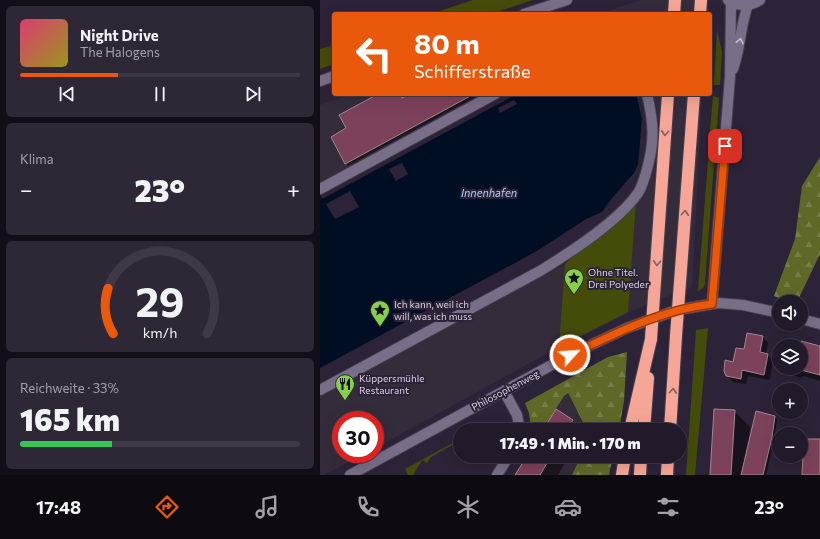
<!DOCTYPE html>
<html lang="de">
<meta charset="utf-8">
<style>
:root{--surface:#221a2a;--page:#2e2736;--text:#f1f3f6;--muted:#a2a1a8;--line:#3f3847;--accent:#ea580c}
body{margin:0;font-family:Commissioner,sans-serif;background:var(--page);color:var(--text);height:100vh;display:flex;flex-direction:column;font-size:15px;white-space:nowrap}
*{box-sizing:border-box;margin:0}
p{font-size:13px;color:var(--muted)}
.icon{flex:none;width:22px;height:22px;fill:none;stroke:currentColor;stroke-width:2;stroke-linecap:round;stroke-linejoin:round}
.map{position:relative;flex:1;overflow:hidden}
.sheet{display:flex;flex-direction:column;gap:6px;padding:6px;background:#130e17;width:320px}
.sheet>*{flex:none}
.banner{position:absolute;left:12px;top:12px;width:380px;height:84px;border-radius:4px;box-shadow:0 4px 16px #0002,0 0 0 1px var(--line);background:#ea580c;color:#fff;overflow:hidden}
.fabs{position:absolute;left:452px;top:295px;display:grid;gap:8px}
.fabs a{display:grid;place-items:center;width:36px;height:36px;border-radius:50%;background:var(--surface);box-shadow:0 4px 16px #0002,0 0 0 1px var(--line);font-size:20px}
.speed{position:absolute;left:12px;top:411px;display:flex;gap:8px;font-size:20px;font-weight:700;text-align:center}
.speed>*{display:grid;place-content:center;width:52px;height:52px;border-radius:50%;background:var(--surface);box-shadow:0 4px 16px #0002,0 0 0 1px var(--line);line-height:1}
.speed .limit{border:6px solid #d22;background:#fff;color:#111}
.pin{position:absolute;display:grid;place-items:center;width:34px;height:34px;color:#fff;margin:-17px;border-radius:8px;box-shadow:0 2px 6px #0006}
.me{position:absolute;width:44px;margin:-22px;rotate:64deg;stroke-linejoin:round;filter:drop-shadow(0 0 3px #0008)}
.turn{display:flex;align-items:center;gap:14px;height:84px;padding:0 16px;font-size:18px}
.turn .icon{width:52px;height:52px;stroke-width:2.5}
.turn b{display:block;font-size:28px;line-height:34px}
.big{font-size:30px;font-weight:800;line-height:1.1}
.sheet .card{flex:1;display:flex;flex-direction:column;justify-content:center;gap:6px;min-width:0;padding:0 14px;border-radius:6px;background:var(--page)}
.sheet .dial{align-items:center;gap:0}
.dial svg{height:104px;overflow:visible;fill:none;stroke:var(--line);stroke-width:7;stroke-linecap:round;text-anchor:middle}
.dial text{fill:var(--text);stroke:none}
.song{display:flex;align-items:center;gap:12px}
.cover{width:48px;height:48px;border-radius:6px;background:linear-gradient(135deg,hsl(340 70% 55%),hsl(60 70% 35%))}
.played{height:4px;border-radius:2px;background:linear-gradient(90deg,var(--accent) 35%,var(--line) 35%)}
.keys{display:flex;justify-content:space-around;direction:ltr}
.heat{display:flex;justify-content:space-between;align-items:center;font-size:22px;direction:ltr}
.charge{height:6px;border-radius:3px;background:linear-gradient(90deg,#34c759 33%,var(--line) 0)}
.trip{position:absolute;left:133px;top:423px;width:234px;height:40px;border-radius:20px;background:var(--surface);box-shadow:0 4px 16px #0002,0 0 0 1px var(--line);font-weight:800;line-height:40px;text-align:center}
.tab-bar{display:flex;height:64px;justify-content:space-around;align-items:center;background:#0e0a11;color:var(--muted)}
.tab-bar .icon{width:28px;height:28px}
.tab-bar .selected{color:var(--accent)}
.tab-bar b{font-size:18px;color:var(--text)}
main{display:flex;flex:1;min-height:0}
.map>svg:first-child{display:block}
</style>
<main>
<section class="sheet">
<div class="card">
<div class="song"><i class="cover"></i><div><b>Night Drive</b><p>The Halogens</p></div></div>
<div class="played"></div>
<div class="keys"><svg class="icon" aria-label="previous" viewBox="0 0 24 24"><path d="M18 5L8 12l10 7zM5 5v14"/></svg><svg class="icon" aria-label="pause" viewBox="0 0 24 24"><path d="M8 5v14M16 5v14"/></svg><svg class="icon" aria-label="next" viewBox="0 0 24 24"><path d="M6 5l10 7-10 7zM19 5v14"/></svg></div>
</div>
<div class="card"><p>Klima</p>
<div class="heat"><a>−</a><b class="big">23°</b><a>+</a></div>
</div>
<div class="card dial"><svg viewBox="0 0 100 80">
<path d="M14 69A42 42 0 1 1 86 69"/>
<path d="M14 69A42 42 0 0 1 10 34" stroke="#ea580c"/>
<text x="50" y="56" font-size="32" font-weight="700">29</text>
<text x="50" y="72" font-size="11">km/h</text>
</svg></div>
<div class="card"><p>Reichweite · 33%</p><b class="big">165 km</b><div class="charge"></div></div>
</section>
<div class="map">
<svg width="500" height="475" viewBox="0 0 500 475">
<defs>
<pattern id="forest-firs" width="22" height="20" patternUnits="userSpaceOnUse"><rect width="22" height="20" fill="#606828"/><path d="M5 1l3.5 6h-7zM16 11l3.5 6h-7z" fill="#767d47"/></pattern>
</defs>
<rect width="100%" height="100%" fill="#2d2338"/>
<!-- commercial -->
<path fill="#352c3b" d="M321,0H382L389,10V14H279Z
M34,94H169L0,186V105Z
M333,94H382L372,287L316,309L239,347L55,448V420H21V454H43L4,475H0V396L245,264L316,202L325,192L330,181L336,161L340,137L338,116Z
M248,393L267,430H223L244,396Z
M207,456H261L252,475H195Z"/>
<!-- green -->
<path fill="#454b09" d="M153,0H213L170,14H110Z
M397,30L402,52L400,85H394Z
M14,45V64L0,69V49Z
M393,96L399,98L396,142H389Z
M389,147L395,148L385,284L383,288L378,291Z
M316,202L308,312L239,347L245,264Z
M388,328L375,475H366L376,330Z
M140,439V453L135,450L132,445L111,457L107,463L102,460L93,475H88L85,469Z"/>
<!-- forest -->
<path fill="url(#forest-firs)" d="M500,157V254L477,302H469L454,296L475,239L482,186Z
M307,352L304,401L299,430H267L248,393L244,396L223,430H211L209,413L205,403L288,357Z
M261,456H293L289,475H252Z"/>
<!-- water -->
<path fill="#000e24" d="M197,94H316L322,119L318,164L314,173L292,198L282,212L266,219L217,251L0,368V200Z"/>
<!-- pier -->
<path fill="#2d2338" d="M194,100L197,104L180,113L178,108Z
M82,163L88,174L76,181L69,169Z
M30,191L39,207L15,219L6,204Z"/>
<!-- shadow -->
<path fill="#0007" d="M60,94H81L83,99L92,94H161L28,166L26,163L28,129Z
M0,195L3,200L0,201Z
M443,337L448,343L446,354L453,360L450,380L428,376L426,384L413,382L407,376L414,364L425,350Z
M472,339L500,347V381L483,376L482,378L472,375L465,368H481V346H470Z
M236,411L253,421L262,430H224Z
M414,411L430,427L429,438L454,416L457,419L454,440L446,475H391Z
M208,456H249L238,475H197Z"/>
<!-- building -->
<path fill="#7c415b" stroke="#a38691" d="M58,94H80L82,98L90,94H154L25,164L11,137L26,128L19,115Z
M427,333L443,336L440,352L448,354L444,375L422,370L421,379L406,376L404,371L405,360L413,362L416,348L424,349Z
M481,341L500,346V375L481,370Z
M236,409L253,420L247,430H223Z
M394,409L415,410L411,475H390Z
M436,411L455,416L452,437L443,475H421Z
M484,439H500V475H482Z
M207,456H231L220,475H195Z"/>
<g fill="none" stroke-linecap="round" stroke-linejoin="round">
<defs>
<path id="minor" d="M408,0C417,7 431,6 440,0
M204,14L247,0
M413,69C421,48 420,25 428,5
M0,81L14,76
M0,189L175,94
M392,304L410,77L411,2
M481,319L500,324
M0,390L220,271C251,252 298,222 318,193C322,187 324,179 326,173C335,142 334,124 327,94
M184,391L197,415L200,430
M30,475L250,355L307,328L357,310L398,303L423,305L459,313
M177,475L189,456"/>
<path id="highway" d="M354,14L355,0
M380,14L381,0
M310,430L331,339
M324,430L328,378
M350,430L356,336
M302,475L305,456
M320,475L321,456
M347,475L348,456"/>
</defs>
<!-- minor casing -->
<use href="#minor" stroke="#473f51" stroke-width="12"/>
<!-- highway casing -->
<use href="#highway" stroke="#473f51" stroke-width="14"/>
<!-- minor -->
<use href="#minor" stroke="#796e87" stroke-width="10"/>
<!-- highway -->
<use href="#highway" stroke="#f5a696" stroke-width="12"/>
<defs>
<path id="highway-bridge" d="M356,336L374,94
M331,339L348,94"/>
</defs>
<!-- highway-bridge casing -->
<use href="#highway-bridge" stroke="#473f51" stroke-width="14" stroke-linecap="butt"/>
<!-- highway-bridge -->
<use href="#highway-bridge" stroke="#f5a696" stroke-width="12"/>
</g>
<!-- one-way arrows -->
<defs><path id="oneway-chevron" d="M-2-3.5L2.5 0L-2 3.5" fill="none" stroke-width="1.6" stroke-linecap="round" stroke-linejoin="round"/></defs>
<use stroke="#c4bdcd" href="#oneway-chevron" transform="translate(420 41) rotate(-79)"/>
<g stroke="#875e62">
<use href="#oneway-chevron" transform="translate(345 133) rotate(94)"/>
<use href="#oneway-chevron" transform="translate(365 213) rotate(-86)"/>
<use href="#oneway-chevron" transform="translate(337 263) rotate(94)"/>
<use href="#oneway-chevron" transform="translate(353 391) rotate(-86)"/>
</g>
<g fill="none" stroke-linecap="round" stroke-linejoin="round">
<defs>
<path id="route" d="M250,355C296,333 340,310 392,304L405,146"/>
</defs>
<!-- route casing -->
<use href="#route" stroke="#983908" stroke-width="10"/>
<!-- route -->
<use href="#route" stroke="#ea580c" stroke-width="7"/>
</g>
<!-- icons -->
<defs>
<symbol id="sight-pin" viewBox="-11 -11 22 30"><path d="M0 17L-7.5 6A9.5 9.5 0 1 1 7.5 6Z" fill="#87cf4a" stroke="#2d2338"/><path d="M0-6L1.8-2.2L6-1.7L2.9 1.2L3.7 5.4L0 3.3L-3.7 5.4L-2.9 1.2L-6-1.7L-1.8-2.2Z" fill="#111"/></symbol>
<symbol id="restaurant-pin" viewBox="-11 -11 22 30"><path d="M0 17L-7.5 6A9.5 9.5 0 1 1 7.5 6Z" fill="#87cf4a" stroke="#2d2338"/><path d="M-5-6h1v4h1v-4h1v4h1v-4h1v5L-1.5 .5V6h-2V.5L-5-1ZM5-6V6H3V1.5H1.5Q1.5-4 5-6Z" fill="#111"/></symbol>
</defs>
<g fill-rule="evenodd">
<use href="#sight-pin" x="243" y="267" width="22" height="30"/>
<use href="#sight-pin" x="49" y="299" width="22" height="30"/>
<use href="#restaurant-pin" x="14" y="373" width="22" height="30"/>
</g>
<g text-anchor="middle" stroke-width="4" stroke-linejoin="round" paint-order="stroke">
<!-- poi labels -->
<g font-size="10" fill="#d7d1df" stroke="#2d2338" text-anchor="start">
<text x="268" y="276">Ohne Titel.<tspan x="268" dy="12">Drei Polyeder</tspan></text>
<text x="74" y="308">Ich kann, weil ich<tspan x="74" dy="12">will, was ich muss</tspan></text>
<text x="39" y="382">Küppersmühle<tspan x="39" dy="12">Restaurant</tspan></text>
</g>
<!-- street labels -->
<g font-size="10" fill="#d7d1df" stroke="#2d2338">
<text transform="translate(185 390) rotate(-28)" y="4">Philosophenweg</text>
</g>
<!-- water labels -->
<g font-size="11" font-style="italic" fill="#abd1fa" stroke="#2d2338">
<text x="169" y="197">Innenhafen</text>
</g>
</g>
</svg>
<div class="fabs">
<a><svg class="icon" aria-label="sound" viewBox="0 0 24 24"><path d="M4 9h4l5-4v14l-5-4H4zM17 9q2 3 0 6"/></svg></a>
<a><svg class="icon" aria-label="layers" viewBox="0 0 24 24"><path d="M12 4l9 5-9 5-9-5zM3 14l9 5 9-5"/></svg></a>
<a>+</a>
<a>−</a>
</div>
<div class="speed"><div class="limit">30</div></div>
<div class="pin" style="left:405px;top:146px;background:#d93025"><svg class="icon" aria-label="arrive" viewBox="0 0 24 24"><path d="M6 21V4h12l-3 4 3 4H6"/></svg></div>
<svg class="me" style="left:250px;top:355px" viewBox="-20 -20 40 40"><circle r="17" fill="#ea580c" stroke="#fff" stroke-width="3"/><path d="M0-11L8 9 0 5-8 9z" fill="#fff"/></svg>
<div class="trip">17:49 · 1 Min. · 170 m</div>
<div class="banner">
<div class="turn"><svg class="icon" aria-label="left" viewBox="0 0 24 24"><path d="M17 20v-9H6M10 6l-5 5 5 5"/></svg><div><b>80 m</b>Schifferstraße</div></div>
</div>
</div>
</main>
<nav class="tab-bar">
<b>17:48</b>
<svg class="icon selected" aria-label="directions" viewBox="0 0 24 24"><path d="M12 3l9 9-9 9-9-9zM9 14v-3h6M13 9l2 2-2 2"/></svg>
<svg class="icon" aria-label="music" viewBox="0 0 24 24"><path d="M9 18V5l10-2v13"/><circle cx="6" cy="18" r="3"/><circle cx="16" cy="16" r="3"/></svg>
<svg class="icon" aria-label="phone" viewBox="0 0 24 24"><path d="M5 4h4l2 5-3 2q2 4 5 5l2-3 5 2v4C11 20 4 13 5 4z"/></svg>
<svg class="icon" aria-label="climate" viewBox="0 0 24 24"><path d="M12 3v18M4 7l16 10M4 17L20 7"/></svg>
<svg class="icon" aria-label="car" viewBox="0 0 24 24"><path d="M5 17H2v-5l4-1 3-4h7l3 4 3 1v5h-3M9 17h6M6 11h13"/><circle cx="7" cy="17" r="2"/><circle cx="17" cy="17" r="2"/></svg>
<svg class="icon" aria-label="filters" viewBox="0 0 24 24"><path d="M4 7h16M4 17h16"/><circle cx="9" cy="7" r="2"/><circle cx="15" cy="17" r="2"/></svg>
<b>23°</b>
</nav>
